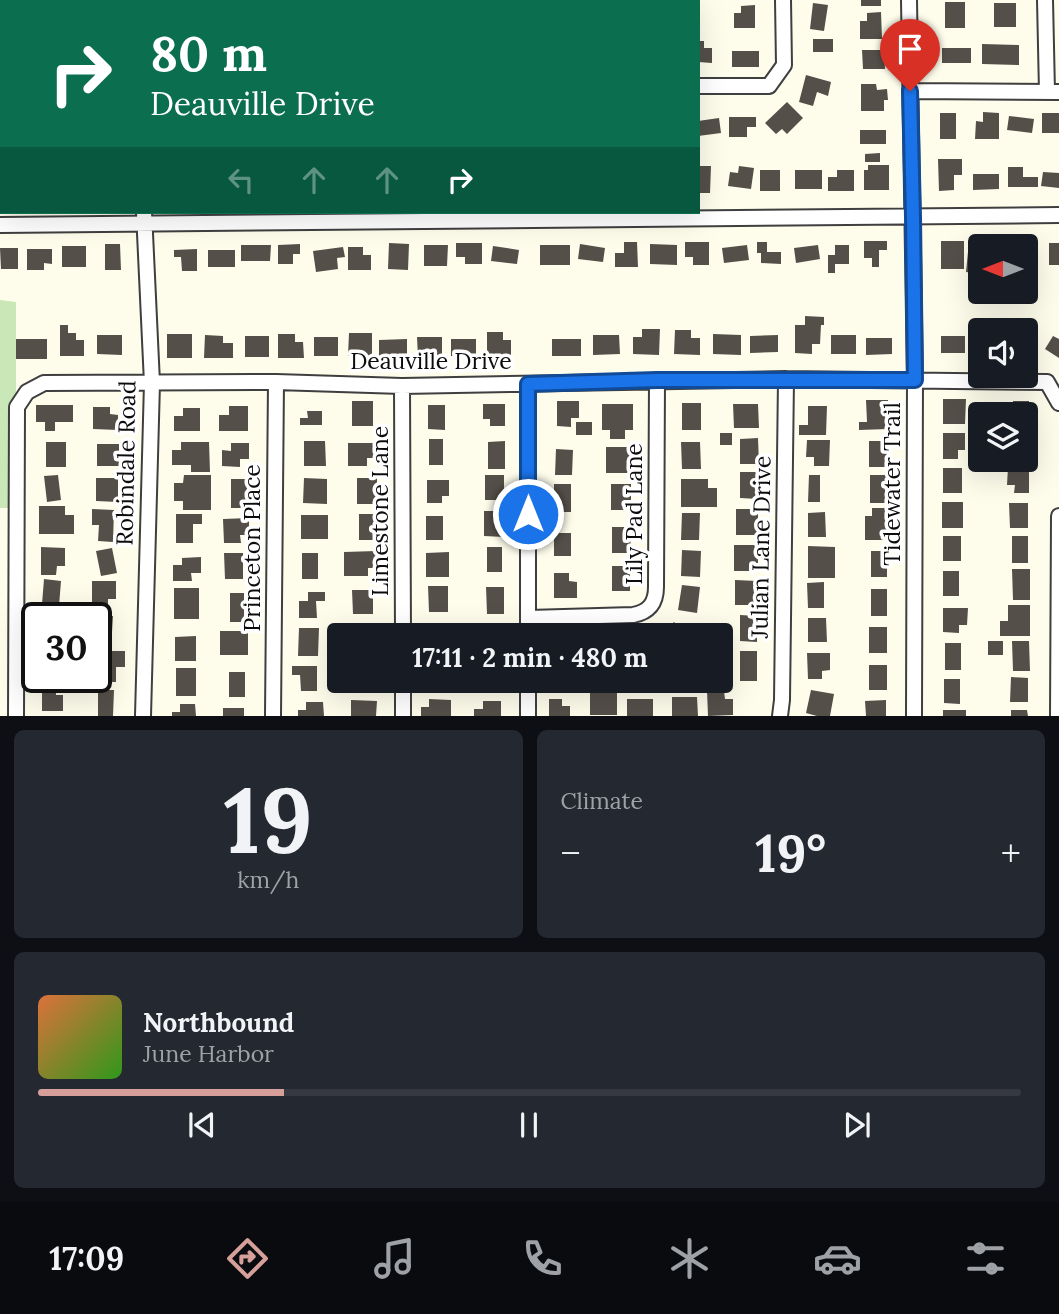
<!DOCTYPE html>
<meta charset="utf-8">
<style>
:root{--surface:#171b24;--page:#242831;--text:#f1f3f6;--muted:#9ea1a6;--line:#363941;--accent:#d69f9a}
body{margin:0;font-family:Lora,serif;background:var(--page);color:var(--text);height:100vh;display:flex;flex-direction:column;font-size:26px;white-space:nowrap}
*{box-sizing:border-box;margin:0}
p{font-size:23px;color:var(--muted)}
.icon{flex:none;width:38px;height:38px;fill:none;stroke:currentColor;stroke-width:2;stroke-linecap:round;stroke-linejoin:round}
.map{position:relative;height:716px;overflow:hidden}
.drawer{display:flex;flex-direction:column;gap:14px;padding:14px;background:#0d0f14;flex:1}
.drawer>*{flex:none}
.banner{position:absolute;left:0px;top:0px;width:700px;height:214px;box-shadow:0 7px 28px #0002;background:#0b6e4f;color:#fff;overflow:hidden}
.needle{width:46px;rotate:270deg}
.tools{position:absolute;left:968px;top:234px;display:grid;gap:14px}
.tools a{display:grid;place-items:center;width:70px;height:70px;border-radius:7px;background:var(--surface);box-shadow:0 7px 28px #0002;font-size:35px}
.speed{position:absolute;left:21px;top:602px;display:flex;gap:14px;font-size:35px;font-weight:700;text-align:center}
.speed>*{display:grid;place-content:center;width:91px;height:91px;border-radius:50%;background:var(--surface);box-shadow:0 7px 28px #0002;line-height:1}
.speed .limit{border:4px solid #111;border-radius:10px;background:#fff;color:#111}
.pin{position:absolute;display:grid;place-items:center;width:60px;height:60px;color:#fff;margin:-72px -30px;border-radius:50% 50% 50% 0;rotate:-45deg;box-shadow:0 0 7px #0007}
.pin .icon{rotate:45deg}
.me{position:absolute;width:77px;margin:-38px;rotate:0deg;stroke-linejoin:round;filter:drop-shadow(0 0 5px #0008)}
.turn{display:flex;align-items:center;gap:24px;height:147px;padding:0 35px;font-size:32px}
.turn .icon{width:91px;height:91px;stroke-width:2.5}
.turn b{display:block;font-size:49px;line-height:60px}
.lanes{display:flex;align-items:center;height:66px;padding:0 35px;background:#0003;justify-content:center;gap:35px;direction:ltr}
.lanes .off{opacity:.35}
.big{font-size:52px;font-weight:800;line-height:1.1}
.drawer .card{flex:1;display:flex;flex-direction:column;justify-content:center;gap:10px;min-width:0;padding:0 24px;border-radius:10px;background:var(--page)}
.drawer .dial{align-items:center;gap:0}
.dial b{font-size:91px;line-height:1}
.song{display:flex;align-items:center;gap:21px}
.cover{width:84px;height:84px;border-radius:10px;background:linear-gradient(135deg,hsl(20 70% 55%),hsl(110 70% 35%))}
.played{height:7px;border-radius:4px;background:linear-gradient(90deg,var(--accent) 25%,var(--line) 25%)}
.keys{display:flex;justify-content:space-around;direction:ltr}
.heat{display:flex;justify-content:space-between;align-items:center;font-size:38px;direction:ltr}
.drawer .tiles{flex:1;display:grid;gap:14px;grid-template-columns:1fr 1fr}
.card:last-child{grid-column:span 2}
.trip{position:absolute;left:327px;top:623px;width:406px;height:70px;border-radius:7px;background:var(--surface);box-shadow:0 7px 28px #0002;font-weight:800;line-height:70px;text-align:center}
.dock{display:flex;height:112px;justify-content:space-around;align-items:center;background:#090b0e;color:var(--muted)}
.dock .icon{width:49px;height:49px}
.dock .active{color:var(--accent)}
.dock b{font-size:32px;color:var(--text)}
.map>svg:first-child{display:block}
</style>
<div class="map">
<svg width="1059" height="716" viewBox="0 0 1059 716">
<rect width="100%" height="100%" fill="#fefdec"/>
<!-- green -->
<path fill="#c9e7b7" d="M0,300L16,302V396L10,508H0Z"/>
<!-- building -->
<path fill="#544f49" d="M861,0H881V6H861Z
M945,2H965V28H945Z
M813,3L828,5L824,31L810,29Z
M994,3H1016V27H994Z
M755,5V28H734V13H741V6Z
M881,12L882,39H860V21H867V13Z
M813,39H833V52H813Z
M698,41H704V48H712V63L698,62Z
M982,44L1019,45V65L982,64Z
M942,48H971V63H942Z
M862,50H884L885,69H863Z
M732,51H759V67H732Z
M806,75L831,82L828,96L817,92L813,106L799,102Z
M861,84H876L877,90L887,89L888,100H884V111H861Z
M787,102L803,118L787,134L782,129L776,134L765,123Z
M983,112L999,113V139H975L976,121L983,122Z
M940,113H956V139H940Z
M1042,113H1059V133H1042Z
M1009,116L1034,119L1032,133L1007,130Z
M729,117H756V127H747V137H729Z
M719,118L721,133L698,136V121Z
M860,130H886V144H860Z
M880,153V162H865V154Z
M938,159H962V175H954V190L939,191Z
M868,165H889V190H864V170H868Z
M698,166H711L710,193H698Z
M739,166L754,168L751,189L728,186L730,172L738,173Z
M1008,167H1023V177H1038V187H1008Z
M760,170H780V191H760Z
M795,170H822V189H795Z
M837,170H854V191H828V177H837Z
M1043,172L1059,173V188L1041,186Z
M973,174H999V189L973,190Z
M1016,240H1031V266L1026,265V247H1016Z
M864,241H887V250H879V267H872V258H864Z
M941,241H964V269H941Z
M624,242H637L638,267H615V253H624Z
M685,242H709V265H693V257H685Z
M757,242H767V252H781V264L761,263V253H757Z
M969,242L998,245V247H980V266L975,265L974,273L966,272Z
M389,243L409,244L408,270L388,269Z
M456,243H482V264H465V257H456Z
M1049,243H1059V265H1049Z
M105,244H120L121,270H105Z
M300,244V254H293V264H278V245Z
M580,244L605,248L603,262L578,259Z
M650,244L677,245V265L650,264Z
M241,245H271L270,261H241Z
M424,245H448L447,266H424Z
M540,245H570V265H540Z
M747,245L749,260L724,263L722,248Z
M818,245L820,259L796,263L794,248Z
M835,245H849V264H835V273H828V255H835Z
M62,246H86V267H62Z
M493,246L519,250L517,264L491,261Z
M343,247L345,257L337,258L338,269L316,272L313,251Z
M348,247H363V255H371V270H348Z
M0,248H18V269H1Z
M27,249H52V264L44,263V270H27Z
M197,249V271H182L181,257H174V250Z
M208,250H235V267H208Z
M805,316L824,317V325H821L820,344H812V354L795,353V325H805Z
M60,325H68V333H76V340H84V356H60Z
M1015,327L1038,328L1037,351H1026V331H1015Z
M971,328H994V331H980V353H972Z
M642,329H660L659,355L633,354V337H642Z
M675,330H691V338H700V355L674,354Z
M487,332H503V340H511V355H487Z
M349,333H372V357L348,356Z
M167,334H192V358H167Z
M278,334H295V342H303L304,358H278Z
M713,334L741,335V355L713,354Z
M97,335H122V355L97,354Z
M205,335L223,336V343H233V358H204Z
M593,335H619L620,354L593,355Z
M778,335V352L750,353V336Z
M831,335H856V354H831Z
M245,336H269V357H245Z
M941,336H965V353H941Z
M1053,336L1059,339V358L1045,349Z
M314,337H338V356H314Z
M417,337H442V356L418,357Z
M866,338H892V354L866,355Z
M16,339H47V359H16Z
M407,339V357H379V340Z
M451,339H476V356H451Z
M552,339H581V356H552Z
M943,399H966L965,424H943Z
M866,400H888V429L859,430V422H867Z
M352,401H373V426H352Z
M557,401H579V418H571V427L557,426Z
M1013,401H1029V425H1026V415H1005V409H1013Z
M682,403H701V430H682Z
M483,404H505V426H490V419H483Z
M602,404H633V430H625V439H610V430H602Z
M733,404H758L759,428H734Z
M36,405H73V422H55V431H45V422H36Z
M428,405H445V430L428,429Z
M229,406H248V431H219V415H229Z
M808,406H827L826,435H799V425H808Z
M93,407H110V414L118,415V430L93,429Z
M183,408H200V431H174V416H183Z
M307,411H322V425H300V418H308Z
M576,422H592V435H576Z
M720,433H732V445H720Z
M943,433H965V450H958V459H943Z
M1026,434H1029V460H1026Z
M758,438L759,464H740V439Z
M429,439H443V465H429Z
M807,440H830L829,466H814V457H806Z
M304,441H325L326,466H304Z
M505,441V469H488V442Z
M869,441H887V467H869Z
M46,442H66V467H46Z
M181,442H209L210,472H191V465H172V450H181Z
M681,442H700L701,469H682Z
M231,443H249V459H240V467L222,466V450L231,451Z
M348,443H377V458H367V466H348Z
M97,444H119V466H97Z
M606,447H632L631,473H606Z
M556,449L573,450L572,475H555Z
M1008,467H1029V493H1014L1015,485H1007Z
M943,468H962V493H943Z
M740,472H758V499L740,498Z
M58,475L61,500L47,502L44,476Z
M184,475H211V510H183V501H174V483H183Z
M485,475H504V500H485Z
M809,475H820V502H808Z
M870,475H888V503H870Z
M96,478H118V502L96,501Z
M304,478L327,479V504L303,503Z
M357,478H377V504H357Z
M231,479H247V508H231Z
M681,479H708V488H717V507H681Z
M427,480H449V496H442V503H427Z
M554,484H571V512H554Z
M611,484H631V510H611Z
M942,502H963V528H942Z
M1009,503H1028V528H1010Z
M39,506H65V515H74V534H39Z
M872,508H888L887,540H865V516H872Z
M92,509L114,510L113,542L98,541L99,525H92Z
M736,509H758V535H736Z
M484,511H505L504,537L484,536Z
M825,512L826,537H808V513Z
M682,513H700L699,540H681Z
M176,514H202V524H193V543H176Z
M359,514H374V540H359Z
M301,515H328V539H301Z
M426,516H443V540H426Z
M249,518V535H240L241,543H224L223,519Z
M612,527H630L631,553H612Z
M554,533H571V556H554Z
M943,536H961V561H943Z
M1012,536H1028V563H1012Z
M734,545H758V571H734Z
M808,546L835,547V578H808Z
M41,547L65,548V566H57L56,575H41Z
M487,547H502V572H487Z
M112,548L117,573L101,576L96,551Z
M682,550L701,551L700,577L681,576Z
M376,551V568H368V576H344V552Z
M871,551H887V577H871Z
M449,552V577H426V553Z
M224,553H243V579H225Z
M302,553H318V579H302Z
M201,557V573H191L192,581H173V565H182V558Z
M612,566H630V591H612Z
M1012,569H1030V600H1013Z
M943,571H959V596H943Z
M554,573H569V581L577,582V598H554Z
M44,579L61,581L59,606L42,604Z
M735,580L757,581V605H735Z
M92,581H116V599H108V607H92Z
M824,582V608H808L807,583Z
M682,585L700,587L697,613L678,610Z
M428,586H448V612H429Z
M486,587H504V614H487Z
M174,588H199V619H174Z
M871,589H887V616H871Z
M352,590H373V614H353Z
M308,592H325V601H316L317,618H299V601H308Z
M230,593H244V622H230Z
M1008,605H1030V636H1000V621H1008Z
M943,608H968L967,625H959V633L943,632Z
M98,615L113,616L111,648L97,647Z
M740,615L757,616V642L740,641Z
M808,618H826L827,642H808Z
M674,622L687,635H659Z
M487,623H504V635H479V632L487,631Z
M356,627H375V635H356Z
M425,627H446V635H425Z
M869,627H887V653H869Z
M299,628H319L318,656H298Z
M220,631H248V655H220Z
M196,636V661H175V637Z
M988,641H1003V655H988Z
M1012,641H1029L1030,671H1013Z
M945,643H961V670H945Z
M106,651H125V667H116V682H97V666H106Z
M740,651H757V681H740Z
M807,653H830V670L822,671V679H808Z
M869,665H887V690H869Z
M292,666H317V691H301L300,675H292Z
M176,668H196V696H176Z
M229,672H245V697H229Z
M1011,677L1028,678V702H1010Z
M944,679H960V704L944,703Z
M348,681H370V687H348Z
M426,681H450V690H426Z
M475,681H505V690H475Z
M42,688H56V695H63V711H42Z
M98,690H114L113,716H98Z
M811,690L834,694L830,716H817L806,713Z
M707,691H724L725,699H733V715L708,716Z
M590,692H617V715H590Z
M672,697H697L698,716H672Z
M429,699L451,700V716H421V707H429Z
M549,699H562V706H570V716H549Z
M627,699H653V716H627Z
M351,700L377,701L376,716H351Z
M886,700V716H866L865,701Z
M483,701H501V716H474V709H483Z
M306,702H323L324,716H298V710H306Z
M180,704H195L196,716H172V712H180Z
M223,708H244V716H223Z
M943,710H966V716H943Z
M1011,710H1027L1028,716H1011Z"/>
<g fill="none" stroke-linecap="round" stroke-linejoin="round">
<defs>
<path id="minor" d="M143,0V2
M273,0V2
M528,0V2
M909,0L915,380L914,716
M1045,0L1047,92
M14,2V0
M698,86H769L784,65L783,0
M910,91L1059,92
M0,225L1059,215
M528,384V635
M402,386L403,635
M529,618L633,615C649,612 656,603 656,587L657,380
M403,681V716
M16,716L17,407L27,392L44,383L276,382L402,386L786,379L1047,382L1059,403
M143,716L152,383L144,212
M273,716L276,382
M528,716V681
M780,716L782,700L786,379
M1058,716L1059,516"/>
</defs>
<!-- minor casing -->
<use href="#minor" stroke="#3f3f3f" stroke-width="18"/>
<!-- minor -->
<use href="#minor" stroke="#fff" stroke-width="14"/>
</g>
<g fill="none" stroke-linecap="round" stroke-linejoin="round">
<defs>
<path id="route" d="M528,514V384L657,380H915L913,217L910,91"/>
</defs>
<!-- route casing -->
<use href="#route" stroke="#114b97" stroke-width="18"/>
<!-- route -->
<use href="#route" stroke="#1a73e8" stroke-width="12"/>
</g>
<g text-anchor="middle" stroke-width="7" stroke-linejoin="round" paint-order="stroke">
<!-- street labels -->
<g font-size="23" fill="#0c0c0c" stroke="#fff">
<text x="431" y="369">Deauville Drive</text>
<text transform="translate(126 463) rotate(-89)" y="8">Robindale Road</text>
<text transform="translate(892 484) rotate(-90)" y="8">Tidewater Trail</text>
<text transform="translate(380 511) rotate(-90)" y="8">Limestone Lane</text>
<text transform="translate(634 514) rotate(-90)" y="8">Lily Pad Lane</text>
<text transform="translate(761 547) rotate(-89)" y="8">Julian Lane Drive</text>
<text transform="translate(252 548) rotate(-90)" y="8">Princeton Place</text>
</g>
</g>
</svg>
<div class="tools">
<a><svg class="needle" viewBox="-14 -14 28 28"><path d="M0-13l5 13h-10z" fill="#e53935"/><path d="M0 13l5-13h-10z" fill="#9ea1a6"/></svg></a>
<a><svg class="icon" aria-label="sound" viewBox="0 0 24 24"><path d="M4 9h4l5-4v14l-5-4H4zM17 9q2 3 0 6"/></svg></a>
<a><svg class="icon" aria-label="layers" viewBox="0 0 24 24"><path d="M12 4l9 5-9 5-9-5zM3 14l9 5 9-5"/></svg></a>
</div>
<div class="speed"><div class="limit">30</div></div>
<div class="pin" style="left:910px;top:91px;background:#d93025"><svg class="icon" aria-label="arrive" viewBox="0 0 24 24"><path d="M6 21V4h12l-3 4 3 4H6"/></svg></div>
<svg class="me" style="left:528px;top:514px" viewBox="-20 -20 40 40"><circle r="17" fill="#1a73e8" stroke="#fff" stroke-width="3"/><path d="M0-11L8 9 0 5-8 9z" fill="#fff"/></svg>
<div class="trip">17:11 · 2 min · 480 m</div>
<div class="banner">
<div class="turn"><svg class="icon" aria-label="right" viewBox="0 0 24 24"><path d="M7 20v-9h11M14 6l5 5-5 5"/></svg><div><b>80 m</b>Deauville Drive</div></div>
<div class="lanes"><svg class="icon off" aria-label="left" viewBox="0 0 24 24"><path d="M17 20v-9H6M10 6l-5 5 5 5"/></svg><svg class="icon off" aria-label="ahead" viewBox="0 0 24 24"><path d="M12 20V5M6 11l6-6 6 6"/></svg><svg class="icon off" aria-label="ahead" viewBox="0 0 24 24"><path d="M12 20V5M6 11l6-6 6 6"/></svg><svg class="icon" aria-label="right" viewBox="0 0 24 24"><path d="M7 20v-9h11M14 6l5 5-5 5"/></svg></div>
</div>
</div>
<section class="drawer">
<div class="tiles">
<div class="card dial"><b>19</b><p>km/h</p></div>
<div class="card"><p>Climate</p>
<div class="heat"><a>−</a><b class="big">19°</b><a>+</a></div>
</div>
<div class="card">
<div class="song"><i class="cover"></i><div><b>Northbound</b><p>June Harbor</p></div></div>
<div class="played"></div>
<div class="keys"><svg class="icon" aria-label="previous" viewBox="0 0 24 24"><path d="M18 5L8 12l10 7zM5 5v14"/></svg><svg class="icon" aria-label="pause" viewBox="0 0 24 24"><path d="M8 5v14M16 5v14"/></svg><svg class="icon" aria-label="next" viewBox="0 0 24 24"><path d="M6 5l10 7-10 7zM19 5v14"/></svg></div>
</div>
</div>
</section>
<nav class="dock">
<b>17:09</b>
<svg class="icon active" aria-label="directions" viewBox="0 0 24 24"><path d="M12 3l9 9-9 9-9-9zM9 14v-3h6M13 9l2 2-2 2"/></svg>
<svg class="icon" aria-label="music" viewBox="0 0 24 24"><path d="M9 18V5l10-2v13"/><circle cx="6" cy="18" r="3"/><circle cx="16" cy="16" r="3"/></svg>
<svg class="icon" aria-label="phone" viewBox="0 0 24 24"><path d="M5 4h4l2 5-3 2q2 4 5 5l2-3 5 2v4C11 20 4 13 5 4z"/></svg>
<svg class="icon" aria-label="climate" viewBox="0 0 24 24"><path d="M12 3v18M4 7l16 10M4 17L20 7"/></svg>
<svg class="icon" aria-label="car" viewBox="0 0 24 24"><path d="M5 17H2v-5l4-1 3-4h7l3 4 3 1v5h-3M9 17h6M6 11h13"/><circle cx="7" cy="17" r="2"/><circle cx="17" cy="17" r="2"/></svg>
<svg class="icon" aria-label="filters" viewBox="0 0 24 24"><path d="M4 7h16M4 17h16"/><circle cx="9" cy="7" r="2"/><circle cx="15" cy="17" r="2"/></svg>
</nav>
